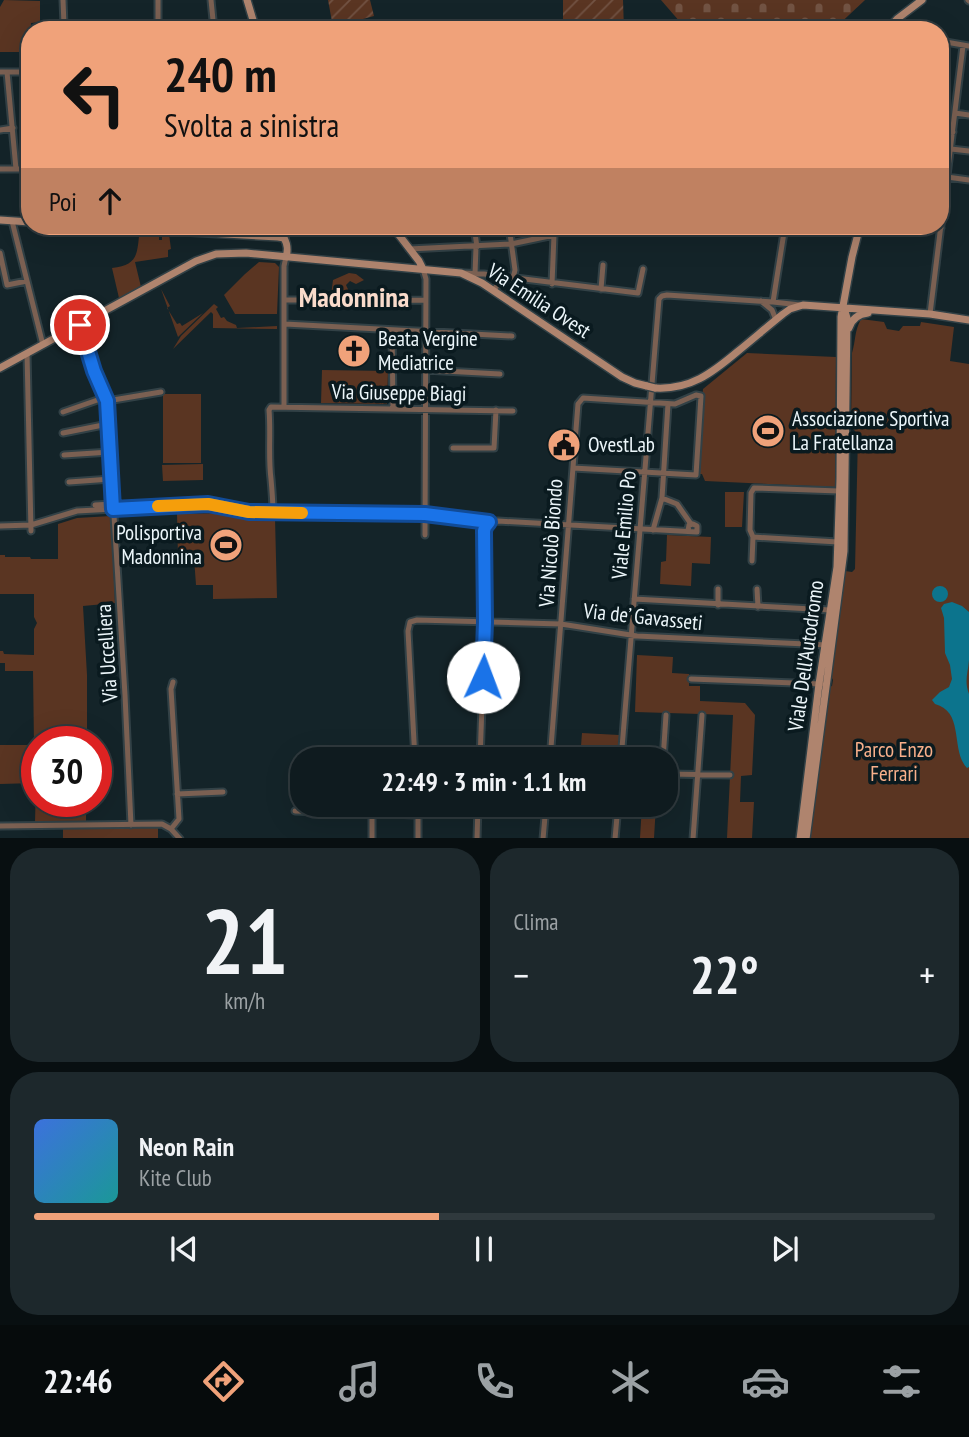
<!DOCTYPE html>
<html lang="it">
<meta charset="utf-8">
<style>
:root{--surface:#0f1b1f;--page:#1d282c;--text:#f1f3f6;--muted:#9ba1a4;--line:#2f393d;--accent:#f0a27a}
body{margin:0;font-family:"PT Sans Narrow",sans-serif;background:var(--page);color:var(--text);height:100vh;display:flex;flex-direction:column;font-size:26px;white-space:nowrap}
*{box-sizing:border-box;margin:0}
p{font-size:23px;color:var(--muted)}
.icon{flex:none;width:38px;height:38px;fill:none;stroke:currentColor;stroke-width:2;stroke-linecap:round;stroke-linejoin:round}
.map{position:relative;height:838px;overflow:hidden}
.side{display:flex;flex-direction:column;gap:10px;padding:10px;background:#080f11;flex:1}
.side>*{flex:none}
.top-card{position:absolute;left:21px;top:21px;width:928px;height:214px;border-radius:28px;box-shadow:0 7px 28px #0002,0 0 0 2px var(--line);background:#f0a27a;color:#111;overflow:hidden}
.speed{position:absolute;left:21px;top:726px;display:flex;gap:14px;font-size:35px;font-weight:700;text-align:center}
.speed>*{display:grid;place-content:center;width:91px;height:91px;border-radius:50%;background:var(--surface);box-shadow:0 7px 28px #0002,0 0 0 2px var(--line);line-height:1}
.speed .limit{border:10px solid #d22;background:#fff;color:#111}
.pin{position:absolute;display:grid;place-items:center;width:60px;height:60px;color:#fff;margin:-30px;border:4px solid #fff;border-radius:50%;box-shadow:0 2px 7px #0007}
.me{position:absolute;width:77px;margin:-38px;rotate:2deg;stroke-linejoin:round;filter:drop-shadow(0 0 5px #0008)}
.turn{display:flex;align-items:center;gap:24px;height:147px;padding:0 28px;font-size:32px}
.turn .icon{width:91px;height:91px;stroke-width:2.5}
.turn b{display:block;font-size:49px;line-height:60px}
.then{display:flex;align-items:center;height:66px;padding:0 28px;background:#0003;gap:14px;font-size:26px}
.big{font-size:52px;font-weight:700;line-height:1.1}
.side .widget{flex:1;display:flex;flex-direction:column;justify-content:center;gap:10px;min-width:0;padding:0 24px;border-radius:28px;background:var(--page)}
.side .dial{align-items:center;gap:0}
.dial b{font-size:91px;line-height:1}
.song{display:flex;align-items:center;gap:21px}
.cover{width:84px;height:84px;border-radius:10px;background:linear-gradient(135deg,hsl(220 70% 55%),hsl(180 70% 35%))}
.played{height:7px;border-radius:4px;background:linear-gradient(90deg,var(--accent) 45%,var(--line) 45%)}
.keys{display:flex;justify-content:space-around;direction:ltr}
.heat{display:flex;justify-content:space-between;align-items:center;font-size:38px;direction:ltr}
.side .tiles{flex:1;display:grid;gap:10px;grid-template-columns:1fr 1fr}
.widget:last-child{grid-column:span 2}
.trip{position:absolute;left:290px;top:747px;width:388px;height:70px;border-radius:28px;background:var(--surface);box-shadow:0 7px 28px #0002,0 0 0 2px var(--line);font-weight:700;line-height:70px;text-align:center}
.tabs{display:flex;height:112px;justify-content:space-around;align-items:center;background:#060b0c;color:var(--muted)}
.tabs .icon{width:49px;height:49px}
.tabs .active{color:var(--accent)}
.tabs b{font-size:32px;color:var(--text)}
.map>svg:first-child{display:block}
</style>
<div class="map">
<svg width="969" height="839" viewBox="0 0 969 839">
<defs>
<pattern id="cemetery-stones" width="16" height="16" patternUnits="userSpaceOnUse" patternTransform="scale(1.75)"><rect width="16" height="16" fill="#5a3522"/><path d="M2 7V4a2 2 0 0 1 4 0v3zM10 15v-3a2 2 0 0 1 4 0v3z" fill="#725343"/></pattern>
<pattern id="garden-furrows" width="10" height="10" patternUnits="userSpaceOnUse" patternTransform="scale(1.75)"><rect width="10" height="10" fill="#5a3522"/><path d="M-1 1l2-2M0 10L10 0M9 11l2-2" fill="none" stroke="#725343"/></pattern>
</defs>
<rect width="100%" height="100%" fill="#142429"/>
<!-- green -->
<path fill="#5a3522" d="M4,0L40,1V22L31,23L30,52H0V7Z
M162,234H169L171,249L168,250V257L135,262L141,287L119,298L112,268C135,265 137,258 139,236L159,237V240H162Z
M259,262L275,263L279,267L277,314H235L224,295L245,274Z
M349,273L356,274L364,280L356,284L350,281L346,285L354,302L330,303L333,280Z
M161,289L170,306L167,308L177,324L180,323L182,326L203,313L178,337Z
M78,298L82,316L72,322L66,303Z
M214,304L218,307L216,309L221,318L224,317L227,321L236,325L237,328L277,326V329L213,328V314L211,312L173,349L181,336Z
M861,319L884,322L887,329L899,331L903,326H920L921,322L954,327L950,361L969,364V838L809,839L829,687L832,686L833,680L831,676L845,571L852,572L855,569L858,434L851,427L852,353C856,340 854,332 861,319Z
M747,353L836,357L835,487L705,481L702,474H696L703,389Z
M322,370L388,371L387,404L321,403Z
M163,394H201V463H163Z
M203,464V480L163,481L162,465Z
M725,492H744L742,527H725Z
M226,513L249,518H275L277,598L213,599V585H196L194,558H178L177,514Z
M111,516L115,603L83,606L87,675V742H37V802H86V822H35L36,783L0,784V745H34L33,671H5V663H0V651H3L4,654L34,655V629L37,623L34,617V594H0V555H5V557H30L31,559H58V524L77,518Z
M667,535L711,537L710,564L692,563L691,586L660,584L661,562L666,561Z
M637,655L673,657L672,673L689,674V686H700V701L745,703L755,715L752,775L741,776L740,802H754L752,838H727L733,715L635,712Z
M582,733L619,735L618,759H580Z
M642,805H656L654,838H640Z
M158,828V838H63V829Z"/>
<!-- cemetery -->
<path fill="url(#cemetery-stones)" d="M661,0H865L833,30H687Z"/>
<!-- garden -->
<path fill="url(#garden-furrows)" d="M328,0H370L374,16L333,27Z
M563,0H623L624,30H563Z"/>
<!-- water -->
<path fill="#0c748d" d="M932 594a8 8 0 1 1 16 0a8 8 0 1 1-16 0Z
M952,602L962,606L969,612C969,628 969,644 969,660C968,673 964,681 969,694V767L967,768C950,750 965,712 935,704L932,700L940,692L949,687L952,679L950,665L945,653L944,618L941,608L944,604Z"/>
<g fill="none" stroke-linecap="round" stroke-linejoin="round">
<defs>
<path id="street" d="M63,0L64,25L156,26L158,23V0
M211,0L214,30
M968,0L969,1
M940,41L969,46
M0,72H30
M7,72L16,169
M955,113L969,115
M0,130L13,128
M940,131L953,132
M951,149L969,151
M0,169H30
M947,177L969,180
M12,221L43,345
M237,226V234
M474,226L477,247
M509,226L515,270L513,278
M930,226L941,228
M554,235L558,226
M284,238L286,235V226
M409,249L511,244L554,235L552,284
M0,253L7,285L27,281
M423,269L426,279L425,535
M464,273L484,274L638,293L643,269
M475,274L476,247
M601,289L603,265
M494,290L500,281L510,279
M284,300H330
M367,301L425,300
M761,301L772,310L776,320
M773,302L785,226
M930,314L963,46
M285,324L512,336
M80,325L94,371L107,401L125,695L131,825
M392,330L393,408
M27,353L31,531
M425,370L500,374
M107,401L161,392
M284,406V266L286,257
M63,412L106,397
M63,433L108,424
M453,448H494L496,410
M64,455L110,452
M69,482L111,479
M662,498L677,504L691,524
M95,505L113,504
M273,513C273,501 272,490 271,479C268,456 271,432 269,410L271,407L513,411
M0,526L31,525L77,511L208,504L249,512L425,514L490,522L498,521L697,532V526L693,524L689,525L688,531
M653,530L662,498L668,404
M753,537L750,530L751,493L754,488L839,491
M752,561L753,537L838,542
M718,589V605
M757,589L758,607
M634,599L830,610
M691,679L821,684
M415,760L408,631L410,622L417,620L561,624L637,636L828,645
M480,760L485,622L484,532L485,527L490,522
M550,760C560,641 568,522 578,404L583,398L675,404L696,395L701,396L696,475L573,468
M621,760L659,299L662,296L667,295L773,302L800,305
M663,760L666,715
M667,774L730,775
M177,794L223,792
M418,805V839
M295,811L418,815
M0,826L162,824L171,829L179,819L171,689L173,682
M171,829L180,839
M372,839V813
M477,839L478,805
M543,839L546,805
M615,839L618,805
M693,839L702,715"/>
<path id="secondary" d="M247,0L256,30
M887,30L897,19L922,0
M0,220L30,222
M85,226L278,237L284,238C288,245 288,250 286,257
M392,226L419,261L423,269
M849,328C852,318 859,314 868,313
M0,368L196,261L216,254L246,253L461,273L482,283L622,377L635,383L647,386
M655,388C690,390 712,373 737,352C753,339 768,326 783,314L790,309L803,305L930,314L969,320
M800,839L819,684L837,567L840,479L841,317L852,257L860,226
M806,839L844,551L847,318L844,308"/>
</defs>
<!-- street casing -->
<use href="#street" stroke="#324146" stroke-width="9"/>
<!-- secondary casing -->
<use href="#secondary" stroke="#324146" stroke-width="10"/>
<!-- street -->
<use href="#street" stroke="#7b6052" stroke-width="5"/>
<!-- secondary -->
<use href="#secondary" stroke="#af846e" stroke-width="7"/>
<defs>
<path id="secondary-bridge" d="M647,386L655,388"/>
</defs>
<!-- secondary-bridge casing -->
<use href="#secondary-bridge" stroke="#324146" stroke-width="10" stroke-linecap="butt"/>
<!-- secondary-bridge -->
<use href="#secondary-bridge" stroke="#af846e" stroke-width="7"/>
</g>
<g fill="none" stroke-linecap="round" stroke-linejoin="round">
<defs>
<path id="route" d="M80,325L94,371L107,401L113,509L208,504L249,512L425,514L489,522L485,527L484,531L485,622L483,677"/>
</defs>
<!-- route casing -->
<use href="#route" stroke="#114b97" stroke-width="18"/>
<!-- route -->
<use href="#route" stroke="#1a73e8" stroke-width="12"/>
<!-- slow -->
<path stroke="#f59e0b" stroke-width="12" d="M158,506L208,504L249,512L302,513"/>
</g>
<!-- icons -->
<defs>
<symbol id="church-disc" viewBox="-11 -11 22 22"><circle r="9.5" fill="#f0a27a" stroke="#0a1a1f"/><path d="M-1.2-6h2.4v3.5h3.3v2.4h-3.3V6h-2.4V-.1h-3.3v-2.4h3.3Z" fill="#111"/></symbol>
<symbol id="stadium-disc" viewBox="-11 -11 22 22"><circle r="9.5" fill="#f0a27a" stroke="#0a1a1f"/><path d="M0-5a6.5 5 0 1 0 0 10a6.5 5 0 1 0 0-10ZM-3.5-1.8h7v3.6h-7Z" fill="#111"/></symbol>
<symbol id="civic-disc" viewBox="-11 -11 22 22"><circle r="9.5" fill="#f0a27a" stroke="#0a1a1f"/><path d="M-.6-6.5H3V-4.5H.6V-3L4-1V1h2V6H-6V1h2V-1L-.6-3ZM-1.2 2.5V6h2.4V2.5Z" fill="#111"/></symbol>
</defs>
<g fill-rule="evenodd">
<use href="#church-disc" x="335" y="332" width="38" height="38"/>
<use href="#stadium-disc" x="749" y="412" width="38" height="38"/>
<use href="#civic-disc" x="545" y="426" width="38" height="38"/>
<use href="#stadium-disc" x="207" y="526" width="38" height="38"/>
</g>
<g text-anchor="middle" stroke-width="7" stroke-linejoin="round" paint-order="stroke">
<!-- street labels -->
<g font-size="21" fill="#ecf6fa" stroke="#0a1a1f">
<text transform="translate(539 301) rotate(33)" y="7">Via Emilia Ovest</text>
<text transform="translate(399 393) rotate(1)" y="7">Via Giuseppe Biagi</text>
<text transform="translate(624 525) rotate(-85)" y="7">Viale Emilio Po</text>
<text transform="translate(551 543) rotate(-86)" y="7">Via Nicolò Biondo</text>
<text transform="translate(643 617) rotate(6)" y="7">Via de’ Gavasseti</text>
<text transform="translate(107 653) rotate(-94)" y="7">Via Uccelliera</text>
<text transform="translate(806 656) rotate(-82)" y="7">Viale Dell'Autodromo</text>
</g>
<!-- poi labels -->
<g font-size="21" fill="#ecf6fa" stroke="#0a1a1f" text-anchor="start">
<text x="378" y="346">Beata Vergine<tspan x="378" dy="24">Mediatrice</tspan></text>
<text x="792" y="426">Associazione Sportiva<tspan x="792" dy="24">La Fratellanza</tspan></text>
<text x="588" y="452">OvestLab</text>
<text x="202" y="540" text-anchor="end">Polisportiva<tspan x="202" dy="24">Madonnina</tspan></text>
</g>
<!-- park labels -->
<g font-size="21" fill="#f8b08b" stroke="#0a1a1f">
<text x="894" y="757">Parco Enzo<tspan x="894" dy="24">Ferrari</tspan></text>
</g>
<!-- district labels -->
<g font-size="28" font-weight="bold" fill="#f9dbcb" stroke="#0a1a1f">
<text x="354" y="307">Madonnina</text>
</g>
</g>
</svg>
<div class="speed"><div class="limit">30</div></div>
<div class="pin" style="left:80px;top:325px;background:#d93025"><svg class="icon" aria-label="arrive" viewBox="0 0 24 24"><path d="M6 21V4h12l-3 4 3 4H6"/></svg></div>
<svg class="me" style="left:483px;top:677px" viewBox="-20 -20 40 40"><circle r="19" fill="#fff"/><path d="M0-13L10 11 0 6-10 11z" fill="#1a73e8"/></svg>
<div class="trip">22:49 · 3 min · 1.1 km</div>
<div class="top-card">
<div class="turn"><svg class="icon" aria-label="left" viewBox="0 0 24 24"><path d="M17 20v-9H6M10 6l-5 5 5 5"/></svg><div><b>240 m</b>Svolta a sinistra</div></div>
<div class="then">Poi<svg class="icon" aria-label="ahead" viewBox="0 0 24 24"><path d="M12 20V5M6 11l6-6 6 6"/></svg></div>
</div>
</div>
<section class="side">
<div class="tiles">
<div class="widget dial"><b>21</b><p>km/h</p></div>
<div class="widget"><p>Clima</p>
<div class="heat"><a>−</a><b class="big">22°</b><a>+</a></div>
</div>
<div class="widget">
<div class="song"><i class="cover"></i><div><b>Neon Rain</b><p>Kite Club</p></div></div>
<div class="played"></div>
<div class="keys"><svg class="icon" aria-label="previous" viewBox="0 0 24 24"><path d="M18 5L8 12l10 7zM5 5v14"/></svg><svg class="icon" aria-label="pause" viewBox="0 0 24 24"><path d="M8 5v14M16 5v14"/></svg><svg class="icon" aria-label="next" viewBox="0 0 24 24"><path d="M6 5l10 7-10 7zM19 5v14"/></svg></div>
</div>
</div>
</section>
<nav class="tabs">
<b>22:46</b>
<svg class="icon active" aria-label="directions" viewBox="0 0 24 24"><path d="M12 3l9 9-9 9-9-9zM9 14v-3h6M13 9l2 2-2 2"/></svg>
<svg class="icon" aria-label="music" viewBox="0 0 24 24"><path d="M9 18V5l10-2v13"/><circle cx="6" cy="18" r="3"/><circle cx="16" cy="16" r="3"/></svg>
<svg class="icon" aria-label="phone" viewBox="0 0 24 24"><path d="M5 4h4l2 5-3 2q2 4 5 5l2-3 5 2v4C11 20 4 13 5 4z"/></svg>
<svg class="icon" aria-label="climate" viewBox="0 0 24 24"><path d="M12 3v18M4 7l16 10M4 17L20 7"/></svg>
<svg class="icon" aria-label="car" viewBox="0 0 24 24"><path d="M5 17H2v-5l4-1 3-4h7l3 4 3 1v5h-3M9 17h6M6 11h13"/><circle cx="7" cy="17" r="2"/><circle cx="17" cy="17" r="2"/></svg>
<svg class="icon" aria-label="filters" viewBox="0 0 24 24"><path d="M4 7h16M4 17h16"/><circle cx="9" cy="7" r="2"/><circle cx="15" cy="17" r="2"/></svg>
</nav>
